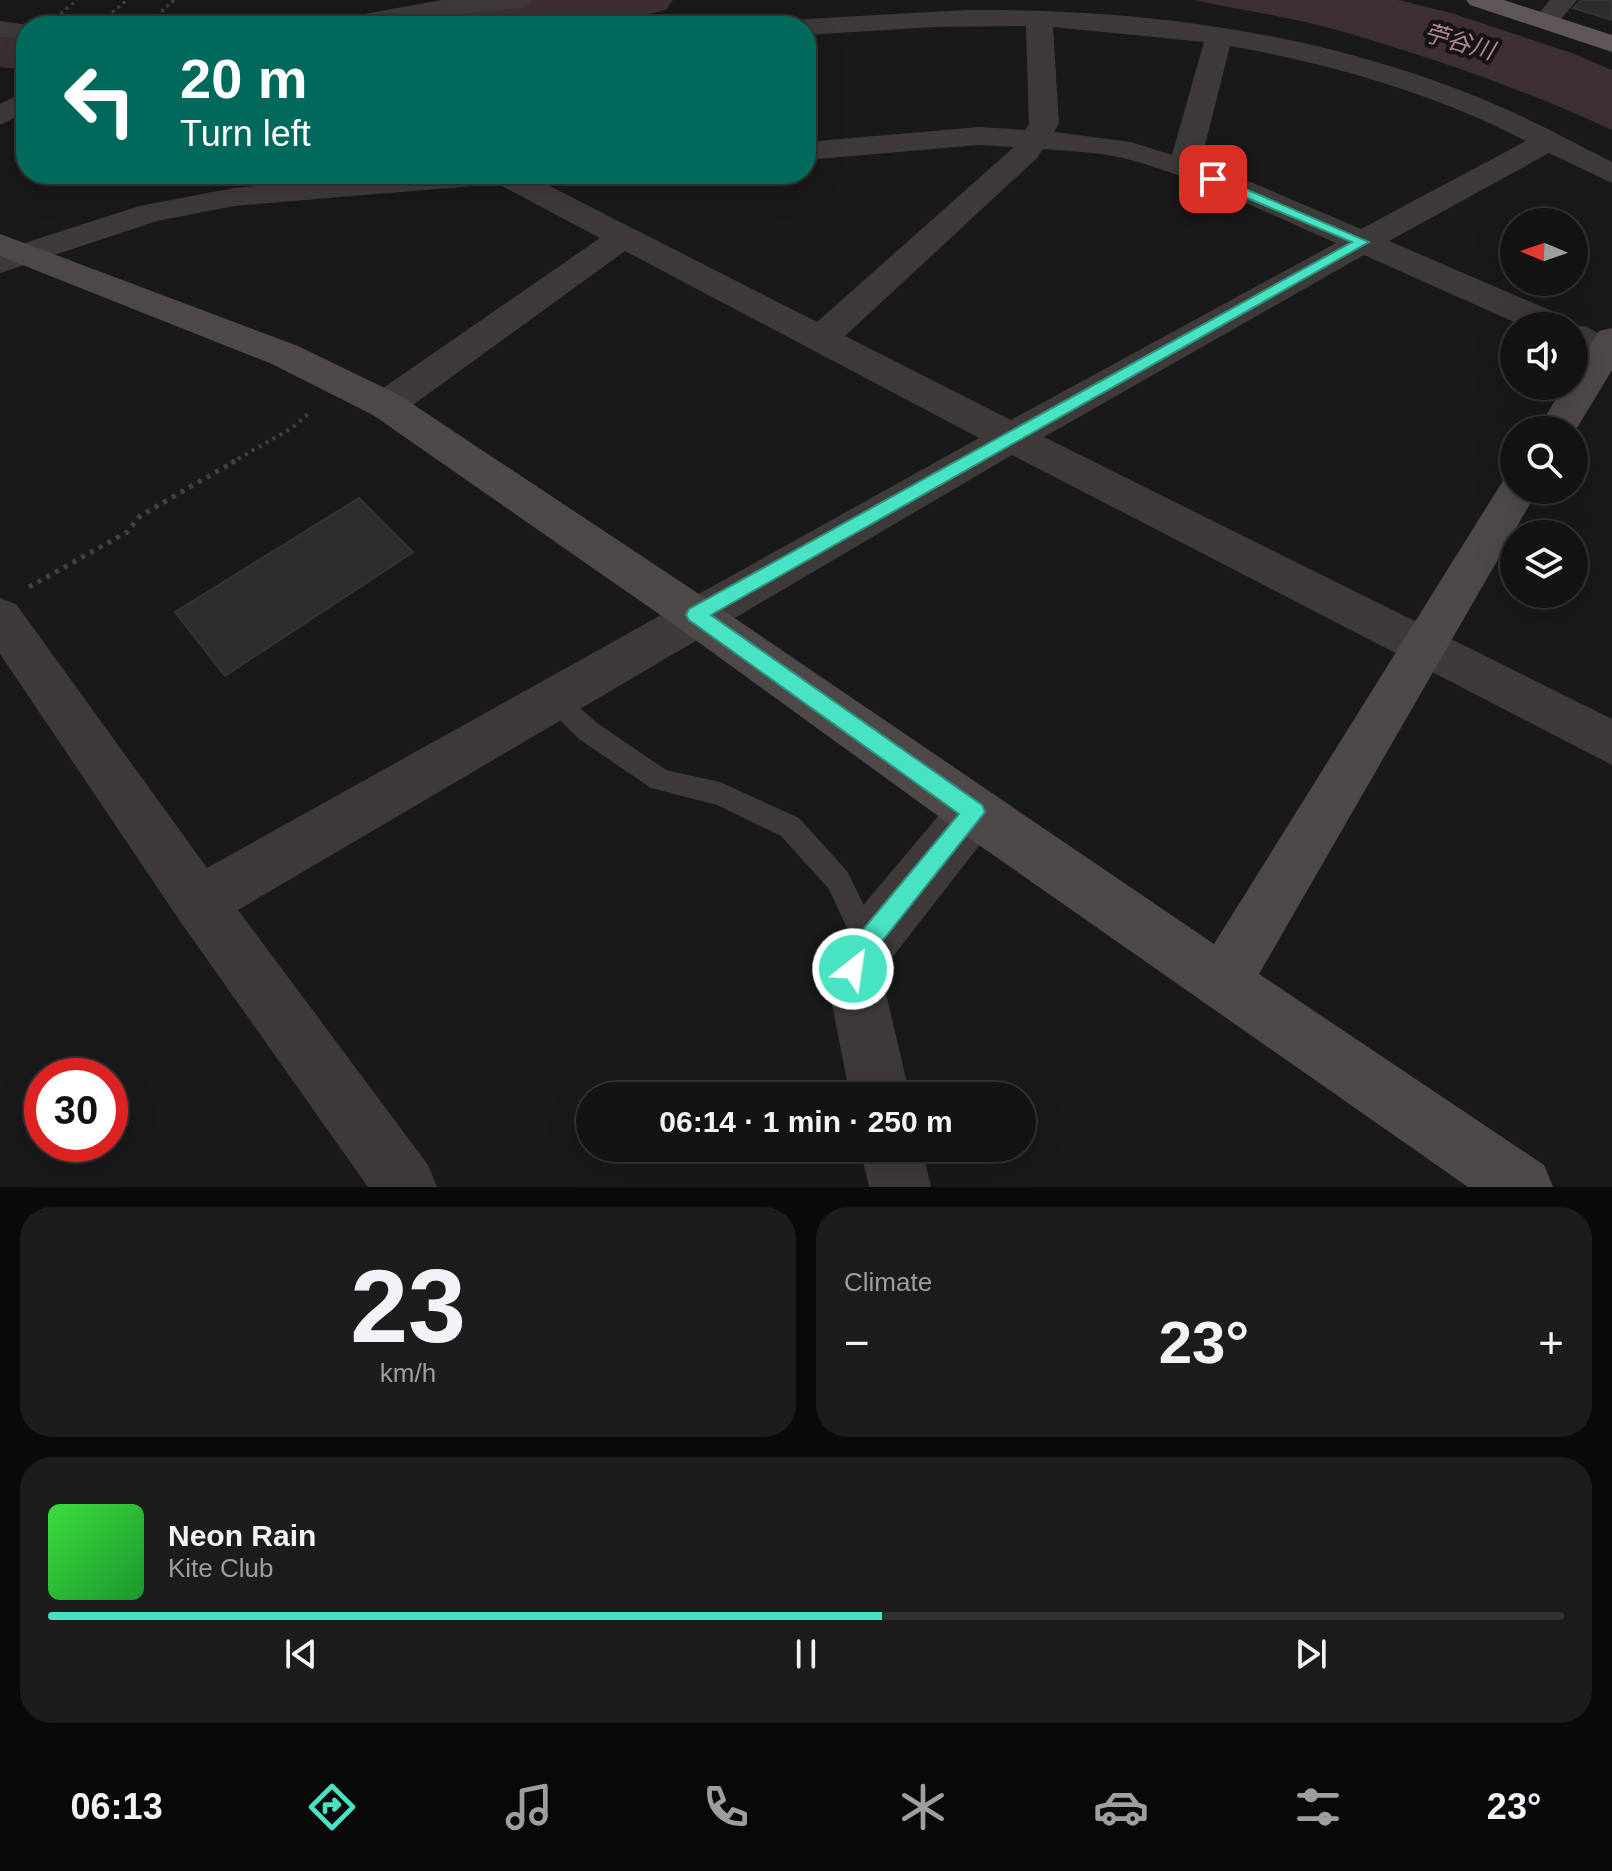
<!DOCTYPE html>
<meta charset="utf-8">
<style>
:root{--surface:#141313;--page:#1d1c1c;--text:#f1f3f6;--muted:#9d9ea0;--line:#333233;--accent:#48e3c3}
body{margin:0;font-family:Helvetica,"Noto Sans JP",sans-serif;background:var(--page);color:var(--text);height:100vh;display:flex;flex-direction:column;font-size:30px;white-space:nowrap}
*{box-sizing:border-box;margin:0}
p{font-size:26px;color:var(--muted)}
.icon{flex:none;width:44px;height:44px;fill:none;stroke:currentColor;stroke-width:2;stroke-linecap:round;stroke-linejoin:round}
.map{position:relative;height:1187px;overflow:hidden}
.drawer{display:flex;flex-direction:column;gap:20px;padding:20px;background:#0b0a0a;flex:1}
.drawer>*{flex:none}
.hud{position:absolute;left:16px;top:16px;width:800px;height:168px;border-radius:32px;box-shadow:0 8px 32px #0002,0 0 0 2px var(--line);background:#00695c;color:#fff;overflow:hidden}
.needle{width:52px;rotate:272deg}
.fabs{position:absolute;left:1500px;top:208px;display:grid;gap:16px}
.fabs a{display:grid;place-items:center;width:88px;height:88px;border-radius:50%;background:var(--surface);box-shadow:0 8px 32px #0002,0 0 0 2px var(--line);font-size:40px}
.speed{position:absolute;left:24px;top:1058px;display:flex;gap:16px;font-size:40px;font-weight:700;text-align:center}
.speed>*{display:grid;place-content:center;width:104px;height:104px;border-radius:50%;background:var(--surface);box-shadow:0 8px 32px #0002,0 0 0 2px var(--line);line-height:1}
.speed .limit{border:12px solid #d22;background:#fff;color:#111}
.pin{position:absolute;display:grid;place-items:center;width:68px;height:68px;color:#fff;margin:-34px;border-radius:16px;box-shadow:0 4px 12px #0006}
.me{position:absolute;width:88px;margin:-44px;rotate:30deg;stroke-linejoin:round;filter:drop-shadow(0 0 6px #0008)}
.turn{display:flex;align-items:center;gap:28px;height:168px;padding:0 32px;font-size:36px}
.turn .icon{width:104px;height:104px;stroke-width:2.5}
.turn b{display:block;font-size:56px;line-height:68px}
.big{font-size:60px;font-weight:800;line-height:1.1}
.drawer .card{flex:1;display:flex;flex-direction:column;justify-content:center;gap:12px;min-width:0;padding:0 28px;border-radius:32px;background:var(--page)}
.drawer .dial{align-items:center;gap:0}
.dial b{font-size:104px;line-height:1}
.song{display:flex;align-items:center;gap:24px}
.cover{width:96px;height:96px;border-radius:12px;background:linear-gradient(135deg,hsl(120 70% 55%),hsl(130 70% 35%))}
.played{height:8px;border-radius:4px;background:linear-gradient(90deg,var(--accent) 55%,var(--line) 55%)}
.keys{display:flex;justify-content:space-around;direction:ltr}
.heat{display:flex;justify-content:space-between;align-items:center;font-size:44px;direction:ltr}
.drawer .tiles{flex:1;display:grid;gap:20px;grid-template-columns:1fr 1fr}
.card:last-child{grid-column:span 2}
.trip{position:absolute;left:576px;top:1082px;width:460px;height:80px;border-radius:40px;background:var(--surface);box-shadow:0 8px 32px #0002,0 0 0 2px var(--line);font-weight:800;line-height:80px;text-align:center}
.dock{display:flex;height:128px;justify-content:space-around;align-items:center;background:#080808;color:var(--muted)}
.dock .icon{width:56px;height:56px}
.dock .active{color:var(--accent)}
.dock b{font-size:36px;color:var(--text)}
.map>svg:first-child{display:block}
</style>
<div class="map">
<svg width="1612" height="1187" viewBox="0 0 1612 1187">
<rect width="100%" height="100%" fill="#1a1919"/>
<!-- water -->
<path fill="#3d2f35" d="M1194,0H1398L1451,13L1572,53L1612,70V130C1523,89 1431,57 1337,30C1291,17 1241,10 1194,0Z"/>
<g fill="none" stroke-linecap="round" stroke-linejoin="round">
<!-- river -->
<path fill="#3d2f35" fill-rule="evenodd" d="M521,0H673L666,10C578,32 485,26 396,26L403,16Z
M0,37L26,40V70L0,67Z"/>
</g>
<!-- building -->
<path fill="#2e2c2c" stroke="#363333" stroke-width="2" d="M1582,0H1612V20L1573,8Z
M359,498L413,552L225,676L175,612Z"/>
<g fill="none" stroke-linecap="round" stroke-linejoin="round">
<!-- path-far2 -->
<path stroke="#464041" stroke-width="3" stroke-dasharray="3 4" stroke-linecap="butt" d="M55,18L77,0
M96,26L127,0
M146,26L174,0"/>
<!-- path-far1 -->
<path stroke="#464041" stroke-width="4" stroke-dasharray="3 5" stroke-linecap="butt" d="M231,463L292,428L311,411"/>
<!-- path -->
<path stroke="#464041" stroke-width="5" stroke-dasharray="4 6" stroke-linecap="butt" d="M29,587L127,532L140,516L235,461"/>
<!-- lane -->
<path fill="#3f3a3a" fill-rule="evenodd" d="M553,688L561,691L597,723L666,770L720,782L799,818L847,871L881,940L877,950L867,954L857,950L829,889L781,836L717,805L651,788L579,739L545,705L541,698L545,691Z"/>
<!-- street -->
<path fill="#3f3a3a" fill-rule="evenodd" d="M442,0H532L528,5L519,8L442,16L385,26H329L333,20L342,18Z
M1550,0H1577L1555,26H1537L1533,20Z
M966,10C1136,8 1311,31 1470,94C1519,113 1565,138 1612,162V183L1549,153L1389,241L1568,318L1572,325L1587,327L1612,341V369L1574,352V326H1523L1364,255L1044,437L1612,719V765L1012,455L238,910L428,1165L437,1187H368L182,924L0,654V598L16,604L207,868L979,438L625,251L399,415L386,419L373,415L367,405L373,395L600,238L498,184L234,206L157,221L0,273V251L139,206L234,188L398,174H526L817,322L1014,147L979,145L806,160V142L979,127L1025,130L1029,124L1026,26L934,27L806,35V26H794L797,21L806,19ZM1053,27L1204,42L1172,155L1131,142L1054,132L1059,124ZM1230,46C1332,64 1434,93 1526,141L1361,229L1253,183L1200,165ZM1043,149C1070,151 1097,152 1123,158C1196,177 1267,213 1336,243L1011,420L845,336L1037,158Z
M0,21L34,26H26V40L0,37Z
M26,91V112L0,125V104Z
M974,788L992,795L999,812L992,829L881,972L910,1096H850L825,969L849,922L956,795Z
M860,1148H922L931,1187H869Z"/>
<!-- secondary -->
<path fill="#4f4849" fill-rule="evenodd" d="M0,234L298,346L399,395L711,602L1214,944L1504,479L1514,476V490H1538L1259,974L1544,1165L1553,1187H1468L956,829L679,628L373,415L272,364L0,256Z
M1612,328V370L1574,433V430H1537L1564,386H1574V371L1599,331Z"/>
<!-- primary -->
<path fill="#5e5657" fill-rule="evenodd" d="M1466,0H1504L1612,35V52L1470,5Z"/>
</g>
<!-- route -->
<path fill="#48e3c3" stroke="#2f947f" stroke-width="2" d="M1213,175L1369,242L711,615L982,805L985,812L876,949L861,978L853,981L845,978L842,969L860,933L959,814L689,620L686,615L689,609L1352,242L1209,182L1207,179Z"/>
<g text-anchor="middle" stroke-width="8" stroke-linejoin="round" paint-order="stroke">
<!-- far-water labels -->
<g font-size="24" font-style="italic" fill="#b18697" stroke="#151413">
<text transform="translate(1459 42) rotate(16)" y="8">苧谷川</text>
</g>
</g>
</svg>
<div class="fabs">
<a><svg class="needle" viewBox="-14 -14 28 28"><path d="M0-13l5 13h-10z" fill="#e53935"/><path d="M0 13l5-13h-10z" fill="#9d9ea0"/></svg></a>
<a><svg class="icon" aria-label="sound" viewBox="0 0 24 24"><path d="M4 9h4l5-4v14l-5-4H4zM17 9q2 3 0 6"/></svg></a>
<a><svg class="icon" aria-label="search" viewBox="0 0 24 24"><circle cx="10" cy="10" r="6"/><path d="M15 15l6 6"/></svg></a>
<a><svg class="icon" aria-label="layers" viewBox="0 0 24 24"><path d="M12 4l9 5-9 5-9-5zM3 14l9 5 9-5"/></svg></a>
</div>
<div class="speed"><div class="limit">30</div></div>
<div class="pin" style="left:1213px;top:179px;background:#d93025"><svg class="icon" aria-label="arrive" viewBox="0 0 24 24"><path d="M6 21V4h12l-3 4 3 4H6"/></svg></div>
<svg class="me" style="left:853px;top:969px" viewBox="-20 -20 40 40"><circle r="17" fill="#48e3c3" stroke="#fff" stroke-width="3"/><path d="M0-11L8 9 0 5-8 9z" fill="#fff"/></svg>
<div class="trip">06:14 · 1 min · 250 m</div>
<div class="hud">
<div class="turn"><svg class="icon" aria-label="left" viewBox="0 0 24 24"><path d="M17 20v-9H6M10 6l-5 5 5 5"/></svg><div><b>20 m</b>Turn left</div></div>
</div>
</div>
<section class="drawer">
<div class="tiles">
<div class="card dial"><b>23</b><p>km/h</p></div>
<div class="card"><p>Climate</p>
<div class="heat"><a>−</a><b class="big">23°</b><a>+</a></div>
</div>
<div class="card">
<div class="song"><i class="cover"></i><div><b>Neon Rain</b><p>Kite Club</p></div></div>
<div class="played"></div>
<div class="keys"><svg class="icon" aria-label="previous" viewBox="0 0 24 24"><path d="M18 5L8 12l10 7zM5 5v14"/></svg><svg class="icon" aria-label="pause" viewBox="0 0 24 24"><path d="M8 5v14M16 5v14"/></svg><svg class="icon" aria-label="next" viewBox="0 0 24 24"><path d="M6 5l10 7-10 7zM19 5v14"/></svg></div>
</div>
</div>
</section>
<nav class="dock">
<b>06:13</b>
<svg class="icon active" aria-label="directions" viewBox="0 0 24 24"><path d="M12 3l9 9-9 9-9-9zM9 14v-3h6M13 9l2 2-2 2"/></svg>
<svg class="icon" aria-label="music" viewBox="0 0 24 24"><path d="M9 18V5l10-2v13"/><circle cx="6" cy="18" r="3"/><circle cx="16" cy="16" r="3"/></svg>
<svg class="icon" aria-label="phone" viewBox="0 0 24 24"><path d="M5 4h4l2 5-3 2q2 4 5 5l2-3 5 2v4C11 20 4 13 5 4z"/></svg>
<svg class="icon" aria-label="climate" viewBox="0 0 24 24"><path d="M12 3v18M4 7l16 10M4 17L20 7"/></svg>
<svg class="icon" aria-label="car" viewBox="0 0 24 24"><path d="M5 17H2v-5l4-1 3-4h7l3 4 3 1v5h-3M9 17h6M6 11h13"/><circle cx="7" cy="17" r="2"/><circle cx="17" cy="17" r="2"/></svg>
<svg class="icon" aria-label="filters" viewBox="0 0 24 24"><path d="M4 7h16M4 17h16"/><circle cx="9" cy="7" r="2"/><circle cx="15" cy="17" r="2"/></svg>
<b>23°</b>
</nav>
